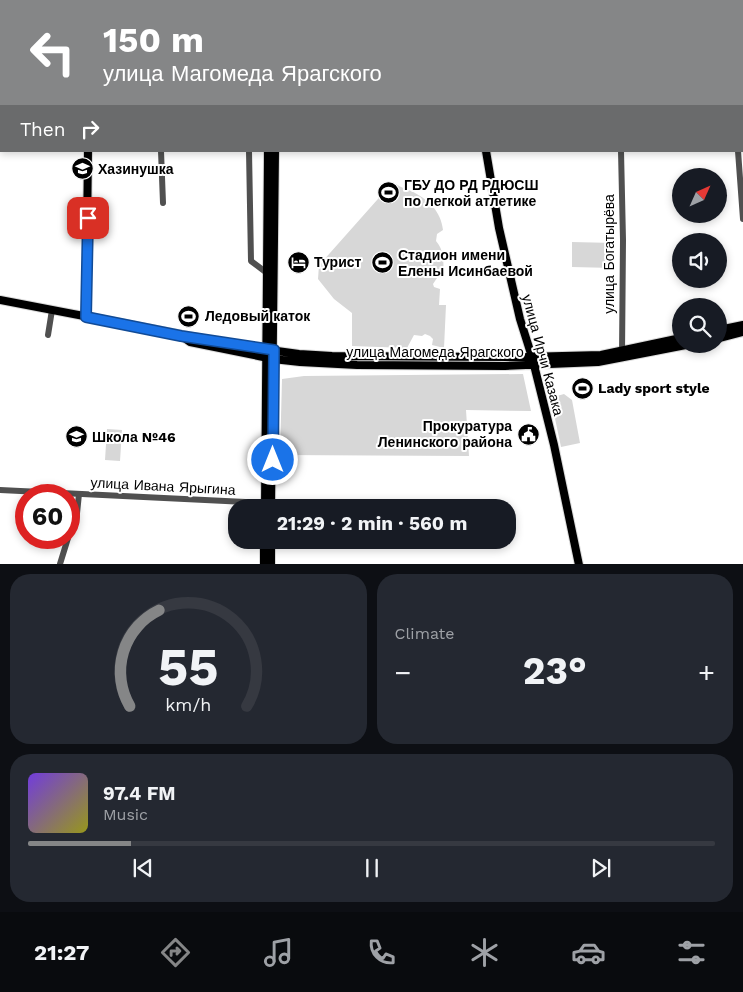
<!DOCTYPE html>
<meta charset="utf-8">
<style>
:root{--surface:#171b24;--page:#242831;--text:#f1f3f6;--muted:#9ea1a6;--line:#363941;--accent:#858687}
body{margin:0;font-family:"Work Sans",sans-serif;background:var(--page);color:var(--text);height:100vh;display:flex;flex-direction:column;font-size:19px;white-space:nowrap}
*{box-sizing:border-box;margin:0}
p{font-size:16px;color:var(--muted)}
.icon{flex:none;width:28px;height:28px;fill:none;stroke:currentColor;stroke-width:2;stroke-linecap:round;stroke-linejoin:round}
.map{position:relative;height:564px;overflow:hidden}
.sheet{display:flex;flex-direction:column;gap:10px;padding:10px;background:#0d0f14;flex:1}
.sheet>*{flex:none}
.banner{position:absolute;left:0px;top:0px;width:744px;height:152px;box-shadow:0 2px 8px #0003;background:#858687;color:#fff;overflow:hidden}
.needle{width:32px;rotate:45deg}
.tools{position:absolute;left:672px;top:168px;display:grid;gap:10px}
.tools a{display:grid;place-items:center;width:55px;height:55px;border-radius:50%;background:var(--surface);box-shadow:0 2px 8px #0003;font-size:25px}
.speed{position:absolute;left:15px;top:484px;display:flex;gap:10px;font-size:25px;font-weight:700;text-align:center}
.speed>*{display:grid;place-content:center;width:65px;height:65px;border-radius:50%;background:var(--surface);box-shadow:0 2px 8px #0003;line-height:1}
.speed .limit{border:8px solid #d22;background:#fff;color:#111}
.pin{position:absolute;display:grid;place-items:center;width:42px;height:42px;color:#fff;margin:-21px;border-radius:10px;box-shadow:0 2px 8px #0006}
.me{position:absolute;width:55px;margin:-28px;rotate:0deg;stroke-linejoin:round;filter:drop-shadow(0 0 4px #0008)}
.turn{display:flex;align-items:center;gap:18px;height:105px;padding:0 20px;font-size:22px}
.turn .icon{width:65px;height:65px;stroke-width:2.5}
.turn b{display:block;font-size:35px;line-height:42px}
.then{display:flex;align-items:center;height:48px;padding:0 20px;background:#0003;gap:10px;font-size:19px}
.big{font-size:38px;font-weight:700;line-height:1.1}
.sheet .tile{flex:1;display:flex;flex-direction:column;justify-content:center;gap:8px;min-width:0;padding:0 18px;border-radius:20px;background:var(--page)}
.sheet .dial{align-items:center;gap:0}
.dial svg{height:130px;overflow:visible;fill:none;stroke:var(--line);stroke-width:7;stroke-linecap:round;text-anchor:middle}
.dial text{fill:var(--text);stroke:none}
.song{display:flex;align-items:center;gap:15px}
.cover{width:60px;height:60px;border-radius:8px;background:linear-gradient(135deg,hsl(260 70% 55%),hsl(60 70% 35%))}
.played{height:5px;border-radius:2px;background:linear-gradient(90deg,var(--accent) 15%,var(--line) 15%)}
.keys{display:flex;justify-content:space-around;direction:ltr}
.heat{display:flex;justify-content:space-between;align-items:center;font-size:28px;direction:ltr}
.sheet .tiles{flex:1;display:grid;gap:10px;grid-template-columns:1fr 1fr}
.tile:last-child{grid-column:span 2}
.trip{position:absolute;left:228px;top:499px;width:288px;height:50px;border-radius:20px;background:var(--surface);box-shadow:0 2px 8px #0003;font-weight:700;line-height:50px;text-align:center}
.menu{display:flex;height:80px;justify-content:space-around;align-items:center;background:#090b0e;color:var(--muted)}
.menu .icon{width:35px;height:35px}
.menu .active{color:var(--accent)}
.menu b{font-size:22px;color:var(--text)}
.map>svg:first-child{display:block}
</style>
<div class="map">
<svg width="743" height="565" viewBox="0 0 743 565">
<rect width="100%" height="100%" fill="#fff"/>
<!-- green -->
<path fill="#d7d7d7" d="M393,182C399,187 404,188 411,191C428,199 441,211 443,230L437,234L436,241C444,250 444,262 443,274L439,275L433,284L434,287L440,289L439,305H446L444,348L432,345L433,339L430,336L425,334L422,336L414,335L407,348L352,346V313L334,299L318,279L319,265L322,262Z
M572,242L614,243L613,268L572,267Z
M523,374L531,411L466,410L469,456L280,455L282,379L304,376Z
M564,394L572,400L580,443L561,447L552,404L557,396Z
M107,429L122,430L120,461L105,460Z"/>
<g fill="none" stroke-linecap="round" stroke-linejoin="round">
<defs>
<path id="major" d="M267,0V1
M459,0L460,1
M90,1V0
M275,1V0
M486,151L499,228L520,319L532,357L554,445L579,565
M0,300L240,346L299,354L332,356L524,357L601,355L681,338
M86,317L88,151
M719,330L743,325
M183,337L190,342L273,359L300,362L357,365L505,366L598,362L691,344
M719,338L743,332
M265,508L268,151
M271,508L275,151
M264,540V565
M271,565V540"/>
</defs>
<!-- major casing -->
<use href="#major" stroke="#dbdbdb" stroke-width="10"/>
<!-- minor -->
<path stroke="#505050" stroke-width="6" d="M122,0V1
M178,0V1
M598,0V1
M733,0V1
M249,1V0
M742,37L743,40
M742,74H743
M742,116H743
M0,120H1
M161,151L163,203
M249,151L251,261L267,273
M621,151L623,240L622,355
M738,151L743,219
M48,335L52,310
M0,490L265,503
M69,535L72,527L76,523L79,494
M60,564L68,538"/>
<!-- major -->
<use href="#major" stroke="#000" stroke-width="8"/>
</g>
<g fill="none" stroke-linecap="round" stroke-linejoin="round">
<defs>
<path id="route" d="M88,218L86,317L181,336L274,350L273,460"/>
</defs>
<!-- route casing -->
<use href="#route" stroke="#114b97" stroke-width="12"/>
<!-- route -->
<use href="#route" stroke="#1a73e8" stroke-width="9"/>
</g>
<!-- icons -->
<defs>
<symbol id="school-disc" viewBox="-11 -11 22 22"><circle r="9.5" fill="#000" stroke="#fff"/><path d="M0-5L7-2L0 1L-7-2ZM-4 1L0 2.5L4 1V4Q0 6-4 4Z" fill="#fff"/></symbol>
<symbol id="stadium-disc" viewBox="-11 -11 22 22"><circle r="9.5" fill="#000" stroke="#fff"/><path d="M0-5a6.5 5 0 1 0 0 10a6.5 5 0 1 0 0-10ZM-3.5-1.8h7v3.6h-7Z" fill="#fff"/></symbol>
<symbol id="hotel-disc" viewBox="-11 -11 22 22"><circle r="9.5" fill="#000" stroke="#fff"/><path d="M-6-4.5h1.5V1H6V5H4.5V3h-9V5H-6ZM-4 0a1.8 1.8 0 1 1 3.6 0ZM.5 0V-2.5h3Q6-2.5 6 0Z" fill="#fff"/></symbol>
<symbol id="civic-disc" viewBox="-11 -11 22 22"><circle r="9.5" fill="#000" stroke="#fff"/><path d="M-.6-6.5H3V-4.5H.6V-3L4-1V1h2V6H-6V1h2V-1L-.6-3ZM-1.2 2.5V6h2.4V2.5Z" fill="#fff"/></symbol>
</defs>
<g fill-rule="evenodd">
<use href="#school-disc" x="70" y="156" width="25" height="25"/>
<use href="#stadium-disc" x="376" y="180" width="25" height="25"/>
<use href="#hotel-disc" x="286" y="250" width="25" height="25"/>
<use href="#stadium-disc" x="370" y="250" width="25" height="25"/>
<use href="#stadium-disc" x="176" y="304" width="25" height="25"/>
<use href="#stadium-disc" x="570" y="376" width="25" height="25"/>
<use href="#civic-disc" x="516" y="422" width="25" height="25"/>
<use href="#school-disc" x="64" y="424" width="25" height="25"/>
</g>
<g text-anchor="middle" stroke-width="4" stroke-linejoin="round" paint-order="stroke">
<!-- poi labels -->
<g font-size="14" font-weight="bold" fill="#000" stroke="#fff" text-anchor="start">
<text x="98" y="174">Хазинушка</text>
<text x="404" y="190">ГБУ ДО РД РДЮСШ<tspan x="404" dy="16">по легкой атлетике</tspan></text>
<text x="398" y="260">Стадион имени<tspan x="398" dy="16">Елены Исинбаевой</tspan></text>
<text x="314" y="267">Турист</text>
<text x="205" y="321">Ледовый каток</text>
<text x="598" y="393">Lady sport style</text>
<text x="512" y="431" text-anchor="end">Прокуратура<tspan x="512" dy="16">Ленинского района</tspan></text>
<text x="92" y="442">Школа №46</text>
</g>
<!-- street labels -->
<g font-size="14" fill="#000" stroke="#fff">
<text transform="translate(609 254) rotate(-90)" y="5">улица Богатырёва</text>
<text x="435" y="357">улица Магомеда Ярагского</text>
<text transform="translate(543 355) rotate(75)" y="5">улица Ирчи Казака</text>
<text transform="translate(163 486) rotate(3)" y="5">улица Ивана Ярыгина</text>
</g>
</g>
</svg>
<div class="tools">
<a><svg class="needle" viewBox="-14 -14 28 28"><path d="M0-13l5 13h-10z" fill="#e53935"/><path d="M0 13l5-13h-10z" fill="#9ea1a6"/></svg></a>
<a><svg class="icon" aria-label="sound" viewBox="0 0 24 24"><path d="M4 9h4l5-4v14l-5-4H4zM17 9q2 3 0 6"/></svg></a>
<a><svg class="icon" aria-label="search" viewBox="0 0 24 24"><circle cx="10" cy="10" r="6"/><path d="M15 15l6 6"/></svg></a>
</div>
<div class="speed"><div class="limit">60</div></div>
<div class="pin" style="left:88px;top:218px;background:#d93025"><svg class="icon" aria-label="arrive" viewBox="0 0 24 24"><path d="M6 21V4h12l-3 4 3 4H6"/></svg></div>
<svg class="me" style="left:273px;top:460px" viewBox="-20 -20 40 40"><circle r="17" fill="#1a73e8" stroke="#fff" stroke-width="3"/><path d="M0-11L8 9 0 5-8 9z" fill="#fff"/></svg>
<div class="trip">21:29 · 2 min · 560 m</div>
<div class="banner">
<div class="turn"><svg class="icon" aria-label="left" viewBox="0 0 24 24"><path d="M17 20v-9H6M10 6l-5 5 5 5"/></svg><div><b>150 m</b>улица Магомеда Ярагского</div></div>
<div class="then">Then<svg class="icon" aria-label="right" viewBox="0 0 24 24"><path d="M7 20v-9h11M14 6l5 5-5 5"/></svg></div>
</div>
</div>
<section class="sheet">
<div class="tiles">
<div class="tile dial"><svg viewBox="0 0 100 80">
<path d="M14 69A42 42 0 1 1 86 69"/>
<path d="M14 69A42 42 0 0 1 32 10" stroke="#858687"/>
<text x="50" y="56" font-size="32" font-weight="700">55</text>
<text x="50" y="72" font-size="11">km/h</text>
</svg></div>
<div class="tile"><p>Climate</p>
<div class="heat"><a>−</a><b class="big">23°</b><a>+</a></div>
</div>
<div class="tile">
<div class="song"><i class="cover"></i><div><b>97.4 FM</b><p>Music</p></div></div>
<div class="played"></div>
<div class="keys"><svg class="icon" aria-label="previous" viewBox="0 0 24 24"><path d="M18 5L8 12l10 7zM5 5v14"/></svg><svg class="icon" aria-label="pause" viewBox="0 0 24 24"><path d="M8 5v14M16 5v14"/></svg><svg class="icon" aria-label="next" viewBox="0 0 24 24"><path d="M6 5l10 7-10 7zM19 5v14"/></svg></div>
</div>
</div>
</section>
<nav class="menu">
<b>21:27</b>
<svg class="icon active" aria-label="directions" viewBox="0 0 24 24"><path d="M12 3l9 9-9 9-9-9zM9 14v-3h6M13 9l2 2-2 2"/></svg>
<svg class="icon" aria-label="music" viewBox="0 0 24 24"><path d="M9 18V5l10-2v13"/><circle cx="6" cy="18" r="3"/><circle cx="16" cy="16" r="3"/></svg>
<svg class="icon" aria-label="phone" viewBox="0 0 24 24"><path d="M5 4h4l2 5-3 2q2 4 5 5l2-3 5 2v4C11 20 4 13 5 4z"/></svg>
<svg class="icon" aria-label="climate" viewBox="0 0 24 24"><path d="M12 3v18M4 7l16 10M4 17L20 7"/></svg>
<svg class="icon" aria-label="car" viewBox="0 0 24 24"><path d="M5 17H2v-5l4-1 3-4h7l3 4 3 1v5h-3M9 17h6M6 11h13"/><circle cx="7" cy="17" r="2"/><circle cx="17" cy="17" r="2"/></svg>
<svg class="icon" aria-label="filters" viewBox="0 0 24 24"><path d="M4 7h16M4 17h16"/><circle cx="9" cy="7" r="2"/><circle cx="15" cy="17" r="2"/></svg>
</nav>
